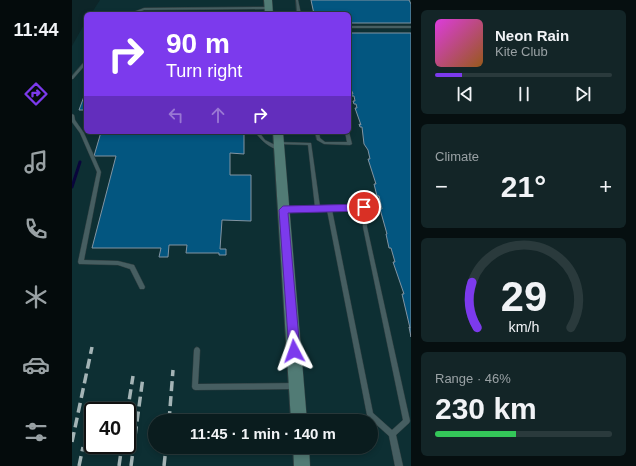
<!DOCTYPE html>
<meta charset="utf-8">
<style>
:root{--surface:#0a1c1e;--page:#132527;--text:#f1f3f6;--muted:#99a1a4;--line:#2a3a3c;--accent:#7c3aed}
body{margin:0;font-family:Arial,sans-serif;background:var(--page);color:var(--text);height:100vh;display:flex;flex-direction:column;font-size:15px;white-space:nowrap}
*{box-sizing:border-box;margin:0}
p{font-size:13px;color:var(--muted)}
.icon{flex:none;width:22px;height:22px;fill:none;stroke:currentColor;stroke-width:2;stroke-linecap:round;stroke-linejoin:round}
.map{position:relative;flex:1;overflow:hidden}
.details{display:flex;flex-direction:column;gap:10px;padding:10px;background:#060f10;width:225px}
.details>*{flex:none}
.banner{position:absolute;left:12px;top:12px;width:267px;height:122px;border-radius:6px;box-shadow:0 2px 6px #0003,0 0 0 1px var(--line);background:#7c3aed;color:#fff;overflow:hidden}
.speed{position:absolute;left:12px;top:402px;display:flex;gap:8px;font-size:20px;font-weight:700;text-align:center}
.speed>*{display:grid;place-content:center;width:52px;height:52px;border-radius:50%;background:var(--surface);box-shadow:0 2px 6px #0003,0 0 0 1px var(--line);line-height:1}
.speed .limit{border:2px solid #111;border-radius:6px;background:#fff;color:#111}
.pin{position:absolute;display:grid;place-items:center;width:34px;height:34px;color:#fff;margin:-17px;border:2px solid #fff;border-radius:50%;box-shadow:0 1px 4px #0007}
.me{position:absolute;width:44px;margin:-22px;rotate:356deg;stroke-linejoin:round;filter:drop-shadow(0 0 3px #0008)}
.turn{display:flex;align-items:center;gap:14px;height:84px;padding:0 16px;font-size:18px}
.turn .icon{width:52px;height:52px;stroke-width:2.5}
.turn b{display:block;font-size:28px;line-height:34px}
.lanes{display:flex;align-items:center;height:38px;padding:0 16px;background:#0003;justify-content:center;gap:20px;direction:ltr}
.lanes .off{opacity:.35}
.big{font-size:30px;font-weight:600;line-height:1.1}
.details .widget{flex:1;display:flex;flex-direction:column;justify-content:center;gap:6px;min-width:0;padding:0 14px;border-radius:6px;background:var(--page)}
.details .dial{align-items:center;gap:0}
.dial svg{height:104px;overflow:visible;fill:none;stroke:var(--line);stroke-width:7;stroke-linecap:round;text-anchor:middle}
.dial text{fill:var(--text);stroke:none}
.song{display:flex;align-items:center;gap:12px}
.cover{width:48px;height:48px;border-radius:6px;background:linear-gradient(135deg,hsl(300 70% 55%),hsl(30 70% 35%))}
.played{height:4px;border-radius:2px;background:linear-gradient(90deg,var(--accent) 15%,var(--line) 15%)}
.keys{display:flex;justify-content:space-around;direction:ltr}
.heat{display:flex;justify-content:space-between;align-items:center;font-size:22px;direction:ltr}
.charge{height:6px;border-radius:3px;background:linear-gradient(90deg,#34c759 46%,var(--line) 0)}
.trip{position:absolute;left:76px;top:414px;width:230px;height:40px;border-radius:20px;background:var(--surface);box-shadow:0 2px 6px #0003,0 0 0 1px var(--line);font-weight:600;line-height:40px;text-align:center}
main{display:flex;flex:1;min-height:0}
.tabs{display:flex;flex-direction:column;width:72px;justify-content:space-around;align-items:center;background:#040b0c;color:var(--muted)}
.tabs .icon{width:28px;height:28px}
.tabs .current{color:var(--accent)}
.tabs b{font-size:18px;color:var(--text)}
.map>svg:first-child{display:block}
</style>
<main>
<nav class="tabs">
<b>11:44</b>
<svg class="icon current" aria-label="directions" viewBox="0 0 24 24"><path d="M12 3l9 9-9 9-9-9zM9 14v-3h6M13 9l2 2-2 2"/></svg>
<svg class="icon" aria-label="music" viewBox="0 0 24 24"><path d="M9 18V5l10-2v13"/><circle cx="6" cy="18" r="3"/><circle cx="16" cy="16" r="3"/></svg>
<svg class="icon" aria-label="phone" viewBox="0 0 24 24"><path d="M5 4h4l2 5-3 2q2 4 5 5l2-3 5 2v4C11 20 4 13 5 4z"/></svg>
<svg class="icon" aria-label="climate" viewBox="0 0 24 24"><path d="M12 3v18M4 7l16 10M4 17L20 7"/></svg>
<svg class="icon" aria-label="car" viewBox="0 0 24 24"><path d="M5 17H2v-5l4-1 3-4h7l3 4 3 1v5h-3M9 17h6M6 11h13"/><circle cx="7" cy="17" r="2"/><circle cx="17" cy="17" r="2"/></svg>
<svg class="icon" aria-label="filters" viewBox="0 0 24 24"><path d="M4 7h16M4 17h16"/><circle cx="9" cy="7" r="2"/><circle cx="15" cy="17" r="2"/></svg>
</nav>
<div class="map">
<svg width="339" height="466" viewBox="0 0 339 466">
<rect width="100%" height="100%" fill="#0d2528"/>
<!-- built -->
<path fill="#0d2f33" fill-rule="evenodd" d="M28,0H339V466H0V46L14,21V132H277V14H19ZM21,411H55V445H21ZM83,421H299V447H83Z"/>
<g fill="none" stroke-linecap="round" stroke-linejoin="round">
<!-- stream -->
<path stroke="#09053b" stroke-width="3" d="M0,187L8,162"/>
</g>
<!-- building -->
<path fill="#035680" stroke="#8294a2" d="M239,0H337L339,4V23H277V14H242Z
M277,33H339V337L337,327L338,328L330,294H332L321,262H323L319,248H317L314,234H315L308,209H310L307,196H305L302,184H304L296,159H298L296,150L292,144L290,127H288L287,124L289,125L283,108H285L284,104H282L281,101H283L282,96H280L279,94H281L278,87H279L277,82Z
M14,91V110H7Z
M29,132H172V154L158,153V175H179V221L150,220L148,249H154V255H147V253H114L115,245H97L96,257H87L89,248H20L44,156H22Z"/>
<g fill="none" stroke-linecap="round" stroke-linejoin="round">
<defs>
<path id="lane" d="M224,0H226L229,14H225Z
M197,7L199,8L198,9L72,10L61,14H56L72,8Z
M277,26H339V28H277Z
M13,61H14V64L1,79H0V76Z
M0,114L2,115L3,120L12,133L29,172L12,260L46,261L62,265L73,287L72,289H68L58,269L46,265L9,264H7L6,262L25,172L8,133L0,122Z
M183,132H187L193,140L209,148V150C198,149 189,140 183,132Z
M243,132H247L248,138L253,142H275L273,132H277L280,144L278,145L252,144L245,140Z
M206,142L239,143L248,207L292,205L294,207L295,227L338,421L337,423L324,435L331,466H323L317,436L296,417L295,415L255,210L211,212L209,210L211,208L243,207L236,145L207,144L205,143ZM290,209L291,227L331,420L320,430L301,413L260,210Z
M125,347L127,348L128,350L126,384L224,383L226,384L227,386L226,388L224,389L123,390L121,389L120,387L122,350L123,348Z"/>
<path id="secondary" d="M192,0H200L201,14H193Z
M201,132H211L235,421H219Z
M221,447H237L238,466H222Z"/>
</defs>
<!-- lane casing -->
<use href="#lane" stroke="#303e40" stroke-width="1"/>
<!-- secondary casing -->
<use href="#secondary" stroke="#303e40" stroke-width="1"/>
<!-- lane -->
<use href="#lane" fill="#465e61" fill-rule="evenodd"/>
<!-- secondary -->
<use href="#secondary" fill="#517b75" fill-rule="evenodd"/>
<!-- rail -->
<path stroke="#a4b4b6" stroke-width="3.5" stroke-dasharray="10 5" stroke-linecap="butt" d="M55,414L61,376
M97,421L101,370
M0,442L20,347
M7,466L11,447
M47,466L50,445
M59,466L71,377
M92,466L94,447"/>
</g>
<!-- route -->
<path fill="#7c3aed" stroke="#51269a" d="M292,204L296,207L292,211L216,213L228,351L226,355L222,357L218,355L217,351L207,210L211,206Z"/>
</svg>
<div class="speed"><div class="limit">40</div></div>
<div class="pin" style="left:292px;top:207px;background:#d93025"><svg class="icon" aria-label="arrive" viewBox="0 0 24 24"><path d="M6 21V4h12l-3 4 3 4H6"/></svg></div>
<svg class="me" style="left:222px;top:351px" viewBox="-20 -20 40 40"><path d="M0-17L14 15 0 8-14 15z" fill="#7c3aed" stroke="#fff" stroke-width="4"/></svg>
<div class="trip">11:45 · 1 min · 140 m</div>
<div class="banner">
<div class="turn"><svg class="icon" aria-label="right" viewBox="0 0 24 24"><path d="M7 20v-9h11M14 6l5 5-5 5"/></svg><div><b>90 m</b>Turn right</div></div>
<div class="lanes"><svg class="icon off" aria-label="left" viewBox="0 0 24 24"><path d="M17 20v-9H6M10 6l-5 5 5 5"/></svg><svg class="icon off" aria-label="ahead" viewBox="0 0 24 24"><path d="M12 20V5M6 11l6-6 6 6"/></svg><svg class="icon" aria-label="right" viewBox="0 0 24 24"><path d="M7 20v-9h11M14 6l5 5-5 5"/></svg></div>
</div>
</div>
<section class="details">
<div class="widget">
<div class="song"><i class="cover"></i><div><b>Neon Rain</b><p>Kite Club</p></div></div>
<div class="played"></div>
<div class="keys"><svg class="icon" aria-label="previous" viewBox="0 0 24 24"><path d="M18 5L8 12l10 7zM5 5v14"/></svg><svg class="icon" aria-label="pause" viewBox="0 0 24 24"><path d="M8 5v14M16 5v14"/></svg><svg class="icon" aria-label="next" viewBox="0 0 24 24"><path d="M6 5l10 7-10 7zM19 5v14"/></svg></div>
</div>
<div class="widget"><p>Climate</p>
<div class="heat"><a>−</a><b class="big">21°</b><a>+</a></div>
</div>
<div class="widget dial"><svg viewBox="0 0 100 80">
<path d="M14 69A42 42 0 1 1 86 69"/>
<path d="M14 69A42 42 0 0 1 10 34" stroke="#7c3aed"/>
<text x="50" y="56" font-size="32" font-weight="700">29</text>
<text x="50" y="72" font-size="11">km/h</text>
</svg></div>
<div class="widget"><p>Range · 46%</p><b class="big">230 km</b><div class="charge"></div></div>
</section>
</main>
